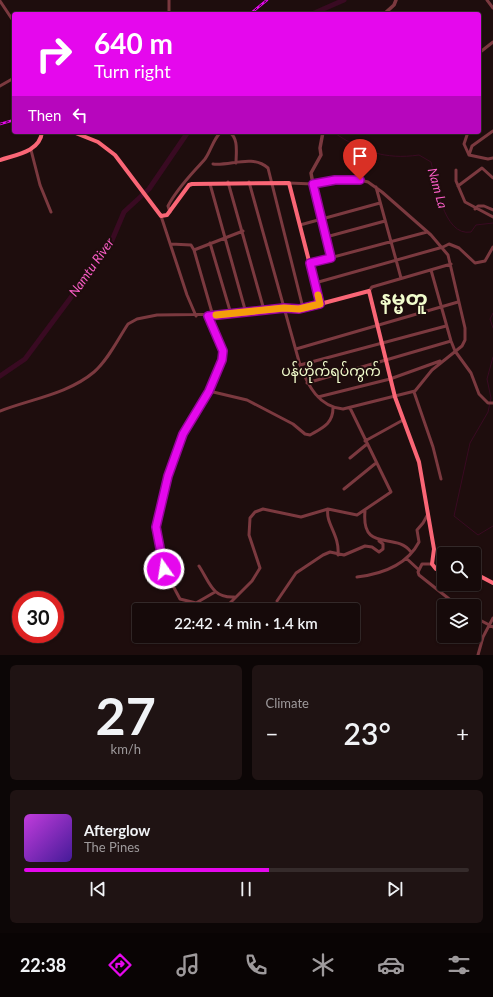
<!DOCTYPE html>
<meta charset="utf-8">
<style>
:root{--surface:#160a0a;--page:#1f1313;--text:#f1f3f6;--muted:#9e9a9c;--line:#352b2b;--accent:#e508ed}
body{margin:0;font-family:Lato,"Noto Sans Myanmar",sans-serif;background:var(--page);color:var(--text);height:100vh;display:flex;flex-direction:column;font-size:15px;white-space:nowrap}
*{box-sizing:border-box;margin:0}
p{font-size:13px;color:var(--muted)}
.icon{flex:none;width:22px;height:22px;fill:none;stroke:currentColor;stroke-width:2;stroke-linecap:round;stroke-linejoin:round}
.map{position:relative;height:655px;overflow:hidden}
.drawer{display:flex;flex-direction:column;gap:10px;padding:10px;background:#0c0606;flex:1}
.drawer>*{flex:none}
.hud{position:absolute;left:12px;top:12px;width:469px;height:122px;border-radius:4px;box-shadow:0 1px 3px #0004,0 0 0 1px var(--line);background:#e508ed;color:#fff;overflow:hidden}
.fabs{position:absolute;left:437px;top:547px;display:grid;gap:8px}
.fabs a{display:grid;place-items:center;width:44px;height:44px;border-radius:4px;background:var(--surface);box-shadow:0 1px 3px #0004,0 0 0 1px var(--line);font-size:20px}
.speed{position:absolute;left:12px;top:591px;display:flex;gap:8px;font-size:20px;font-weight:700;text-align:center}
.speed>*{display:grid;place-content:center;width:52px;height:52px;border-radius:50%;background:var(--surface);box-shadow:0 1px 3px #0004,0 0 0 1px var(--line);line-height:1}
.speed .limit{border:6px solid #d22;background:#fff;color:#111}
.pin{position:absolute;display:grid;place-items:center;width:34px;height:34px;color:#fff;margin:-41px -17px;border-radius:50% 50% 50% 0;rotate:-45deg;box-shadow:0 0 4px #0007}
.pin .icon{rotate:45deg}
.me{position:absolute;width:44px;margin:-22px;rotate:347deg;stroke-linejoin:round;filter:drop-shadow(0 0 3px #0008)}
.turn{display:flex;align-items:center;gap:14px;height:84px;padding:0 16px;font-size:18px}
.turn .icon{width:52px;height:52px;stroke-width:2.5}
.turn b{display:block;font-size:28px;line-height:34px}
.then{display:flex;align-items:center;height:38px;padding:0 16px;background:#0003;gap:8px;font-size:15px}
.big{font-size:30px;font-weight:600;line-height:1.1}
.drawer .widget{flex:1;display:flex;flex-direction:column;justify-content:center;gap:6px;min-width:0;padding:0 14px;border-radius:6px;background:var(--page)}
.drawer .dial{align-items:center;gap:0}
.dial b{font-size:52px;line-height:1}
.song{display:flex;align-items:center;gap:12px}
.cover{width:48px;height:48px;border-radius:6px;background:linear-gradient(135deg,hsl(290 70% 55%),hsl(260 70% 35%))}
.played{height:4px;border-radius:2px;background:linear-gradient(90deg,var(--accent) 55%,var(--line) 55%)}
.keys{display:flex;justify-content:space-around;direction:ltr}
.heat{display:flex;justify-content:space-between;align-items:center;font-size:22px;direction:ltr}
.drawer .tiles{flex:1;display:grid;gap:10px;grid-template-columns:1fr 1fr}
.widget:last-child{grid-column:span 2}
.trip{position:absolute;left:132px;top:603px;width:228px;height:40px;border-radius:4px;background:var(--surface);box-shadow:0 1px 3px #0004,0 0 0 1px var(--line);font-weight:600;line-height:40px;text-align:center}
.dock{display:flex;height:64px;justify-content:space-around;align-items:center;background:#090404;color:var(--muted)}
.dock .icon{width:28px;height:28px}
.dock .selected{color:var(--accent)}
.dock b{font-size:18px;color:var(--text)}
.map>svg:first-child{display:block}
</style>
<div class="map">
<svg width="493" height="655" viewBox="0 0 493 655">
<rect width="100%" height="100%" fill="#1e0d0d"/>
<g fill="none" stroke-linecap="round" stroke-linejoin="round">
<!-- stream -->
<path stroke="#390a22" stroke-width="1" d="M333,132C361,151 385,160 419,155L431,162C436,181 443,237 471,232L476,225L493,223
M493,313L490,319L493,328
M493,357L487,379L491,398L488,412L470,443L454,516L478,535L493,526"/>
<!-- river -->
<path stroke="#390a22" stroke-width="5" d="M312,14L344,0
M0,376L25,359L110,245L124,212L149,189L188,132"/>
<!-- minor -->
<path stroke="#7b393f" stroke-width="3" d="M169,0V14
M487,0L493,8
M0,1L14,22
M479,53L493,42
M0,86L14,78
M229,132C239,138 236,153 236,163
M468,132L464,144L469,155L488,159L493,158
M31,150L40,185L51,212
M469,155L472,146L493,131
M213,164C231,166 252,154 268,168L303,308
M456,170V181L465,202L493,217
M228,182L264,310
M249,182L300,365C308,386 319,407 343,409L415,391L432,370L462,346L465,340V328L448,255L431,235L382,192L368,182L360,180H335L313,184L289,183
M210,184L246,313
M313,184L331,258
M458,186L482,168L493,178
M376,187L401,278
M475,209L478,206H484L493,210
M170,212L168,206C178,187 192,174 205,159C211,151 213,139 221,132
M161,216L187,295L196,316
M300,225L380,203
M326,237L385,221
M210,243L231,314
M171,244L191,245L194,250L213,316
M194,250L243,231
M311,263L427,232
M431,270L451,341L455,351L471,373L479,394L488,403H493
M315,283L443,247L449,244L459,248L475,263L485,261L493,247
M369,291L372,287L451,264
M208,316L223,351L221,368L209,391L183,434L174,456L157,527L164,569L180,599L196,603L215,592
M296,349L458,302
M300,365L446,326
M307,383L451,341
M209,391L247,400L293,424L305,434L310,435C322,428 333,424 333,408
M414,392L433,447L441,479
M318,397L390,379L440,361
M0,411C31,399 68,394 94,372C108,360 118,339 128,324L137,319L157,315L231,314L284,308L299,309L320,304
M365,441L403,420
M350,458L367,444
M344,489L376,463
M328,509C325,523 340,535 338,555
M365,511C361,554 396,531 411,552
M406,558L419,570
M432,564H422L418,572L419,575L458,606
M199,566C210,583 212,598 234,597
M357,577C382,574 407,565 419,542L417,530L423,523L428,514
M277,601L296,573L323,555L330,552L344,555L365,546L372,547L379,552L383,549V544L379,541
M230,610L229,604L252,581L260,568L249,535L250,518L255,512L263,509L301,517L328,509L357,515L391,492L350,408
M255,610L257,609
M474,617L493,627
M478,655L483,637L493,618"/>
<!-- tertiary -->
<path stroke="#7b393f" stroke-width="3.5" d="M384,14L394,5L396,0
M313,184L311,173L321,155L320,148L323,132"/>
<!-- secondary -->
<path stroke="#fa6676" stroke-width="4" d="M73,132L98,142L115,155L161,216L167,215L189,185L192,184L289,183L320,304L369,291L395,397L419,462L434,549L432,564L436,569L444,570
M0,160C15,155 40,152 42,132
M474,573L493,583"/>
<defs>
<path id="rail" d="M250,14L267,0
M0,124L14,120"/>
</defs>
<!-- rail casing -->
<use href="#rail" stroke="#e508ed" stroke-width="2.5"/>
<!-- rail -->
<use href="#rail" stroke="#1e0d0d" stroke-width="1" stroke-dasharray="3" stroke-linecap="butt"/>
</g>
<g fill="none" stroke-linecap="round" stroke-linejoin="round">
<defs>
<path id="route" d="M164,569L156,527L168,476L183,434L209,391L222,360L223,351L208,316L284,308L299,309L320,304L310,263L331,258L313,184L335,180H360"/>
</defs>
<!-- route casing -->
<use href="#route" stroke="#95059a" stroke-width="10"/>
<!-- route -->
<use href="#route" stroke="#e508ed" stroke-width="7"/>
<!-- slow -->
<path stroke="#f59e0b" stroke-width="7" d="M216,315L284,308L299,309L320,304L318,295"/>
</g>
<g text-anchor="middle" stroke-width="4" stroke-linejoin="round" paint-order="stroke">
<!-- water labels -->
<g font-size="13" font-style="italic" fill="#fa5dc6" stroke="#1e0d0d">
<text transform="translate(438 188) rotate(74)" y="5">Nam La</text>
<text transform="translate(91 267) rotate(-55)" y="5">Namtu River</text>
</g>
<!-- quarter labels -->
<g font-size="14" fill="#f2fdcd" stroke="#1e0d0d">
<text x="331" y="376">ပန်ဟိုက်ရပ်ကွက်</text>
</g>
<!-- town labels -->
<g font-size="20" font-weight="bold" fill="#f2fdcd" stroke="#1e0d0d">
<text x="404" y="305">နမ္မတူ</text>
</g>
</g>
</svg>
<div class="fabs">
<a><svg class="icon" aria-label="search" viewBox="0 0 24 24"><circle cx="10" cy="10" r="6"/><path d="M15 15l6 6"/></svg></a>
<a><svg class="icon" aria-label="layers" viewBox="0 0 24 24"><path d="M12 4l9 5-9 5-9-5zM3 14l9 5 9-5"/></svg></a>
</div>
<div class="speed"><div class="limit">30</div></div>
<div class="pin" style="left:360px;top:180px;background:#d93025"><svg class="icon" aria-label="arrive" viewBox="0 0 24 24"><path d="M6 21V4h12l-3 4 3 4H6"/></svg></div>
<svg class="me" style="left:164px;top:569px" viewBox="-20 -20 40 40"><circle r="17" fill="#e508ed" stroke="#fff" stroke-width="3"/><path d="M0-11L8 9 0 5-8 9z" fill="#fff"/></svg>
<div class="trip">22:42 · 4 min · 1.4 km</div>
<div class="hud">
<div class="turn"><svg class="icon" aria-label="right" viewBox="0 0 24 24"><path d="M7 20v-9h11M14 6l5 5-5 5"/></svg><div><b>640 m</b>Turn right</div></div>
<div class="then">Then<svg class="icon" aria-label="left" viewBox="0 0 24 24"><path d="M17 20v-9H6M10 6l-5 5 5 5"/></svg></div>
</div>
</div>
<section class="drawer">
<div class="tiles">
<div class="widget dial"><b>27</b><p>km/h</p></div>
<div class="widget"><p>Climate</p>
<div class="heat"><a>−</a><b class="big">23°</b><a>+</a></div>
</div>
<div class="widget">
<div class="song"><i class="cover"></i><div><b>Afterglow</b><p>The Pines</p></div></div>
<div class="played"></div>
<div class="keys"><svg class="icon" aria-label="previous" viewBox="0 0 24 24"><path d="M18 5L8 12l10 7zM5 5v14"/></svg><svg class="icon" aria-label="pause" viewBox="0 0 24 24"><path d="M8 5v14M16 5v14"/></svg><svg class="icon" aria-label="next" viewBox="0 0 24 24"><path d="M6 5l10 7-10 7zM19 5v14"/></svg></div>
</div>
</div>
</section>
<nav class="dock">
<b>22:38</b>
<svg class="icon selected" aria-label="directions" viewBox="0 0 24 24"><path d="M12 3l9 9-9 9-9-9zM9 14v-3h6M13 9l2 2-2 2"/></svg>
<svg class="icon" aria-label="music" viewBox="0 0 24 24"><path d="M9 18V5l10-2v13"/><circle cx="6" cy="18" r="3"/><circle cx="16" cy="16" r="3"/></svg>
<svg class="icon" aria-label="phone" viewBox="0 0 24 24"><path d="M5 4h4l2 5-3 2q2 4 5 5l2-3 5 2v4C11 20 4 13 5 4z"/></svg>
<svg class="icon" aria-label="climate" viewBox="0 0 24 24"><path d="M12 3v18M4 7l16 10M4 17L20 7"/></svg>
<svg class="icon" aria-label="car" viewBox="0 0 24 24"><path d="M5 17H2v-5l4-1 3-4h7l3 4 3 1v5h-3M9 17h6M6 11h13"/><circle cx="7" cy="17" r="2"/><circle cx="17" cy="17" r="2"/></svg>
<svg class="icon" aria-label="filters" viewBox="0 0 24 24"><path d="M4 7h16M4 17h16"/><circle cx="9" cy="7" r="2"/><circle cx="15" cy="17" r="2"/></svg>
</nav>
